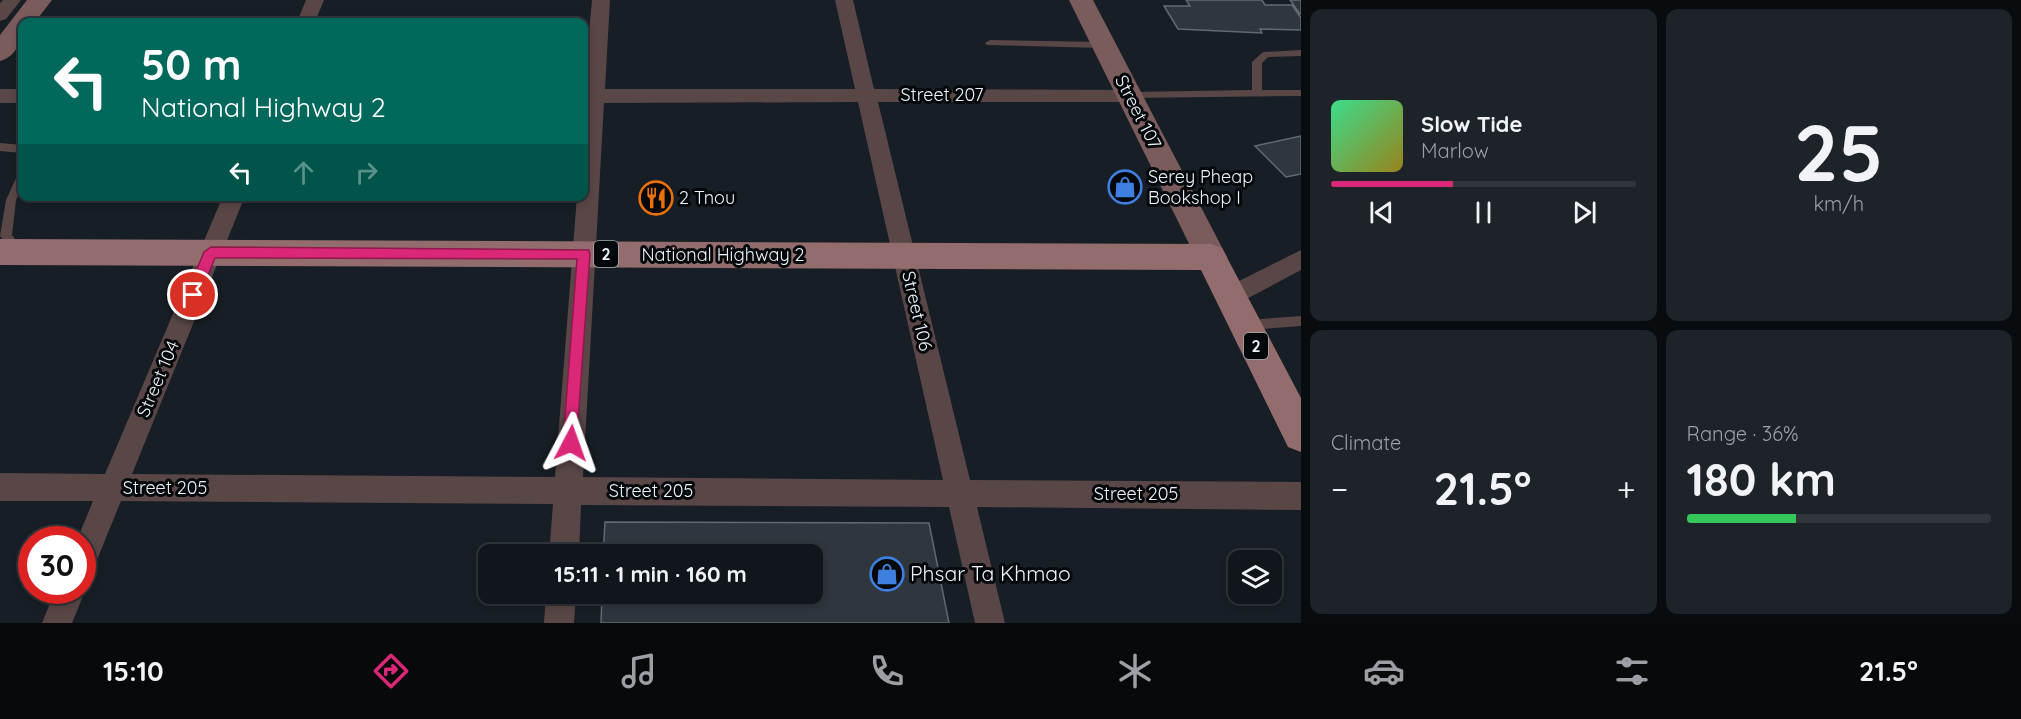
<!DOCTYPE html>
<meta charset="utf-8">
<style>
:root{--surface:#11161c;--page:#1e2329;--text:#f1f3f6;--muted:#9c9fa3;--line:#30353b;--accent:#db2777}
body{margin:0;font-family:Quicksand,sans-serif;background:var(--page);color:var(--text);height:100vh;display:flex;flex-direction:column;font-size:22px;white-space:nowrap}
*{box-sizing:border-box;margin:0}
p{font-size:20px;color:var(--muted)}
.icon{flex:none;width:33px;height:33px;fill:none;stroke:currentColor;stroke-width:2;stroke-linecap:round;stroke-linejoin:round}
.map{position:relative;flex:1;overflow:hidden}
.side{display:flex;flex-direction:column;gap:9px;padding:9px;background:#090c0f;width:720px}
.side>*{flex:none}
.top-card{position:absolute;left:18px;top:18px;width:570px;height:183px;border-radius:12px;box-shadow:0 3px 9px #0003,0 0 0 2px var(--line);background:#00695c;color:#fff;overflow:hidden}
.tools{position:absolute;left:1228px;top:550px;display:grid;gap:12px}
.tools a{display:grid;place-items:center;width:54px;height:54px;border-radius:12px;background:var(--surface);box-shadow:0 3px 9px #0003,0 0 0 2px var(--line);font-size:30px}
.speed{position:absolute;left:18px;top:526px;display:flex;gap:12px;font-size:30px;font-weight:700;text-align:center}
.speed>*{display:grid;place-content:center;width:78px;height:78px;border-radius:50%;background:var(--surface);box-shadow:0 3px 9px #0003,0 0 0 2px var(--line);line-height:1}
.speed .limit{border:9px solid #d22;background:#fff;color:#111}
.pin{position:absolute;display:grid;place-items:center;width:51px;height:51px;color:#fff;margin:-26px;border:3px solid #fff;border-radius:50%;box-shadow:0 2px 6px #0007}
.me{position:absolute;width:66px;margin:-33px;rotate:4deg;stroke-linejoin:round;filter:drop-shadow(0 0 4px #0008)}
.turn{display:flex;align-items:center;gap:21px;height:126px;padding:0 24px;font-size:27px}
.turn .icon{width:78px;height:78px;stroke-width:2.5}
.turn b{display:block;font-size:42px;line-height:51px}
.lanes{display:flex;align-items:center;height:57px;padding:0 24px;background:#0003;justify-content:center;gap:30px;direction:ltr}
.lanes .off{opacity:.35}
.big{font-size:45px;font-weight:800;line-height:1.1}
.side .card{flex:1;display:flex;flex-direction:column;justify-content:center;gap:9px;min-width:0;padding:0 21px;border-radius:12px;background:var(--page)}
.side .dial{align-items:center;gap:0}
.dial b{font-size:78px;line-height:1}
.song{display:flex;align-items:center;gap:18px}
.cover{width:72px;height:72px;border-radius:9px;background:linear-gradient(135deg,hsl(150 70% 55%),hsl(50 70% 35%))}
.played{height:6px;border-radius:3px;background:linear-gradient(90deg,var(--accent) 40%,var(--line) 40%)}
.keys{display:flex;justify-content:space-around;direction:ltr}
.heat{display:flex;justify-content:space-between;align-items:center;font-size:33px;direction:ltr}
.charge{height:9px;border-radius:4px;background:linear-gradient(90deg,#34c759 36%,var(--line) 0)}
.side .tiles{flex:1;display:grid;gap:9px;grid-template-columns:repeat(2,1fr)}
.trip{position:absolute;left:478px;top:544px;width:345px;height:60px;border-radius:12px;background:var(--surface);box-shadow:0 3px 9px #0003,0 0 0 2px var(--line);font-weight:800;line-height:60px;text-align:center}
.tab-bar{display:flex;height:96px;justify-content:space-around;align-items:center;background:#07090b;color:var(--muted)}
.tab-bar .icon{width:42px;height:42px}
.tab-bar .active{color:var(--accent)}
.tab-bar b{font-size:27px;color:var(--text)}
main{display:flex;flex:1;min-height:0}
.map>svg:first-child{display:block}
</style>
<main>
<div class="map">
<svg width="1301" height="623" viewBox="0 0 1301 623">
<rect width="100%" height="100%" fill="#171e25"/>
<!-- building -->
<path fill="#2f363e" stroke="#616a72" stroke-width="1.5" d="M1186,0H1262L1265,5H1292L1301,18V30L1260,29L1262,33L1178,29L1164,6H1190Z
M1290,0H1301V14H1300Z
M1301,136V174L1286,177L1255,146Z
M605,522L929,523L949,623H601L602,594H813V555H603Z"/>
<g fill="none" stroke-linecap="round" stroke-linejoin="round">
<!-- lane -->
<path fill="#594646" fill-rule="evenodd" d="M990,40L1103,42L1108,45L1103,48L987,45L985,43Z
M1301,50V56L1268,57L1262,63V90H1301V96L1129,98L1124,95L1129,92L1252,90V62L1263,52Z
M0,143L22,145V153L0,151Z
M22,173V187L16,200L12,235L24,251L18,256L14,254L0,236L6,200L18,174Z
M1301,316V326L1247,330L1243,329L1241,325L1243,321L1247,320Z"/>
<!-- street -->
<path fill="#594646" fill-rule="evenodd" d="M3,0H21L6,19L0,21V3Z
M306,0H324L315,22H297Z
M592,0H610L605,89H855L835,0H853L874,89L1136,90L1139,95L1136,100L1129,102H878L970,480L1301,482V510L977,507L1005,623H975L949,507L581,505L579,555H549L553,504L121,501L92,572L82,576V540H77L93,501H0V473L105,474L223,196H245L132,474L555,477L577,196H584V89ZM858,102L943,480L583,477L604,103Z
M0,89H22V103H0Z
M1301,250V270L1239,303L1231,306L1223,303L1219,296L1223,289Z
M82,585L85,591L72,623H42L55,591H82Z
M546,594H576L574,623H544Z"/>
<!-- secondary -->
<path fill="#7a5c5d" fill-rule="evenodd" d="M27,0H52L35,22H22C22,39 18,56 0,61V35Z
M1069,0H1093L1227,257L1222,266L1211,270L1200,266Z"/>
<!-- primary -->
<path fill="#936d6e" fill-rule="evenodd" d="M0,239L1211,244L1222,248L1301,398V452L1288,447L1201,270L0,265Z"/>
</g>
<!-- route -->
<path fill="#db2777" stroke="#8e194d" stroke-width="1.5" d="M211,247L589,250L590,254L576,448L571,450L566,448L563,443L577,259L215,258L198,299H188L186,295L204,252Z"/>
<!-- icons -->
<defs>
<symbol id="shop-ring" viewBox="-11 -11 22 22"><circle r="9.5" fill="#05080b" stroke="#3f7fe0" stroke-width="1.5"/><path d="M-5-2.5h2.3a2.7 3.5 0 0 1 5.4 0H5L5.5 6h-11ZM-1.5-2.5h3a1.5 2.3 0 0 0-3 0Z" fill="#3f7fe0"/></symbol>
<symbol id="restaurant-ring" viewBox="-11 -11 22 22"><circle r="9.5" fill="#05080b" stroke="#e8710a" stroke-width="1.5"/><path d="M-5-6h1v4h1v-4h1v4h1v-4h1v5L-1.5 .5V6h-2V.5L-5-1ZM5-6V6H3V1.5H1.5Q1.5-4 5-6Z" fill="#e8710a"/></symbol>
</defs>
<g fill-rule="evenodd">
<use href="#shop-ring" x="1106" y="168" width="38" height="38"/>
<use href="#restaurant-ring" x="637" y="179" width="38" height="38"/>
<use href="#shop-ring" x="868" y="555" width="38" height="38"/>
</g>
<g text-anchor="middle" stroke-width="6" stroke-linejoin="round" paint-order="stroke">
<!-- shield labels -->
<g fill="#05080b" stroke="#a8acb1" stroke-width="1.5">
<rect x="594" y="241" width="24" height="26" rx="4.5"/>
<rect x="1244" y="333" width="24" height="26" rx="4.5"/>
</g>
<g font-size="16" font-weight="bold" fill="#eef3f8">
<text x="606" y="260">2</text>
<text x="1256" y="352">2</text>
</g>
<!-- street labels -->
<g font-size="18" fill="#eef3f8" stroke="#05080b">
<text x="942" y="101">Street 207</text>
<text transform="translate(1138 112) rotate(63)" y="6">Street 107</text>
<text x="723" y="261">National Highway 2</text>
<text transform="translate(917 311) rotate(77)" y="6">Street 106</text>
<text transform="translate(158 379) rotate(-67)" y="6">Street 104</text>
<text x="165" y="494">Street 205</text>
<text x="651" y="497">Street 205</text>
<text x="1136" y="500">Street 205</text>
</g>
<!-- poi labels -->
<g font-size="18" fill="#eef3f8" stroke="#05080b" text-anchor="start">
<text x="1148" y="183">Serey Pheap<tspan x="1148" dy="21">Bookshop I</tspan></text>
<text x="679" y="204">2 Tnou</text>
</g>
<!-- near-poi labels -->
<g font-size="21" fill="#eef3f8" stroke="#05080b" text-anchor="start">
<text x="910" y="581">Phsar Ta Khmao</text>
</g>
</g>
</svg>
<div class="tools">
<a><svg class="icon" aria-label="layers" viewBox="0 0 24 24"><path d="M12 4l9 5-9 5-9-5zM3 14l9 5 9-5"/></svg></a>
</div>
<div class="speed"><div class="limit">30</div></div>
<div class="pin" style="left:193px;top:295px;background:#d93025"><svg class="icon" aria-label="arrive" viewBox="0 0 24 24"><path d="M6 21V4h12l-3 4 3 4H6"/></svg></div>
<svg class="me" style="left:571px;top:443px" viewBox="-20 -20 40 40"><path d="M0-17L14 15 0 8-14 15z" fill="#db2777" stroke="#fff" stroke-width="4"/></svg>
<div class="trip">15:11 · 1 min · 160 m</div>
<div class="top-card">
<div class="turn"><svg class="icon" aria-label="left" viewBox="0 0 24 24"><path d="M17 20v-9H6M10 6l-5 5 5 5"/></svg><div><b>50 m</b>National Highway 2</div></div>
<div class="lanes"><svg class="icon" aria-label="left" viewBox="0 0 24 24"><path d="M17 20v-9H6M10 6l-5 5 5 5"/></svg><svg class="icon off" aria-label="ahead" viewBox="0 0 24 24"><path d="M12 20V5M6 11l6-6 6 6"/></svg><svg class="icon off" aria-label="right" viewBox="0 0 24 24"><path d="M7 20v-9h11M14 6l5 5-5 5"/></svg></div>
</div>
</div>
<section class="side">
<div class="tiles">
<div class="card">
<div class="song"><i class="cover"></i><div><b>Slow Tide</b><p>Marlow</p></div></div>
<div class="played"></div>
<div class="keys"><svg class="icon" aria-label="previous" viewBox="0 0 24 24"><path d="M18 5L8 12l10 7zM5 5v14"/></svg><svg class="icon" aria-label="pause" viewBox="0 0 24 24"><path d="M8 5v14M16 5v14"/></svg><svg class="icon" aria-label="next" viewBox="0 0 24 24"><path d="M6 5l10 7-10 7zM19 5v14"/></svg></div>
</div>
<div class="card dial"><b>25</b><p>km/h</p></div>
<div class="card"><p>Climate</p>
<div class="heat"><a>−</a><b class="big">21.5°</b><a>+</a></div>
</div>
<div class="card"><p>Range · 36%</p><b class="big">180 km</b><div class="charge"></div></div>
</div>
</section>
</main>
<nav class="tab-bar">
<b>15:10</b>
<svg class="icon active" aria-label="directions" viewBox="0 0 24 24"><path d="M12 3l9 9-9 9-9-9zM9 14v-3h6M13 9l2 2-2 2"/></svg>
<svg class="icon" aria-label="music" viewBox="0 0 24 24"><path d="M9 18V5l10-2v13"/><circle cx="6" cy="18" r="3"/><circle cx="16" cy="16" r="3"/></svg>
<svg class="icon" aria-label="phone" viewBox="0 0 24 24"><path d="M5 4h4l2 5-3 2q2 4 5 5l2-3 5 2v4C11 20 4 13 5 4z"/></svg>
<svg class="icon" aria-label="climate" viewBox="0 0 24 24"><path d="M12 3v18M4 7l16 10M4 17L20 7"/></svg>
<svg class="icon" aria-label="car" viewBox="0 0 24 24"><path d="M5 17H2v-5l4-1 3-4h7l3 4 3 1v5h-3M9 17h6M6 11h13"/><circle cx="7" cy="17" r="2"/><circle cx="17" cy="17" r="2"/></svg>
<svg class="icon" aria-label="filters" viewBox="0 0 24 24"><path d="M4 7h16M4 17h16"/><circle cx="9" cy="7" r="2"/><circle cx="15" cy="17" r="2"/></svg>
<b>21.5°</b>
</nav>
